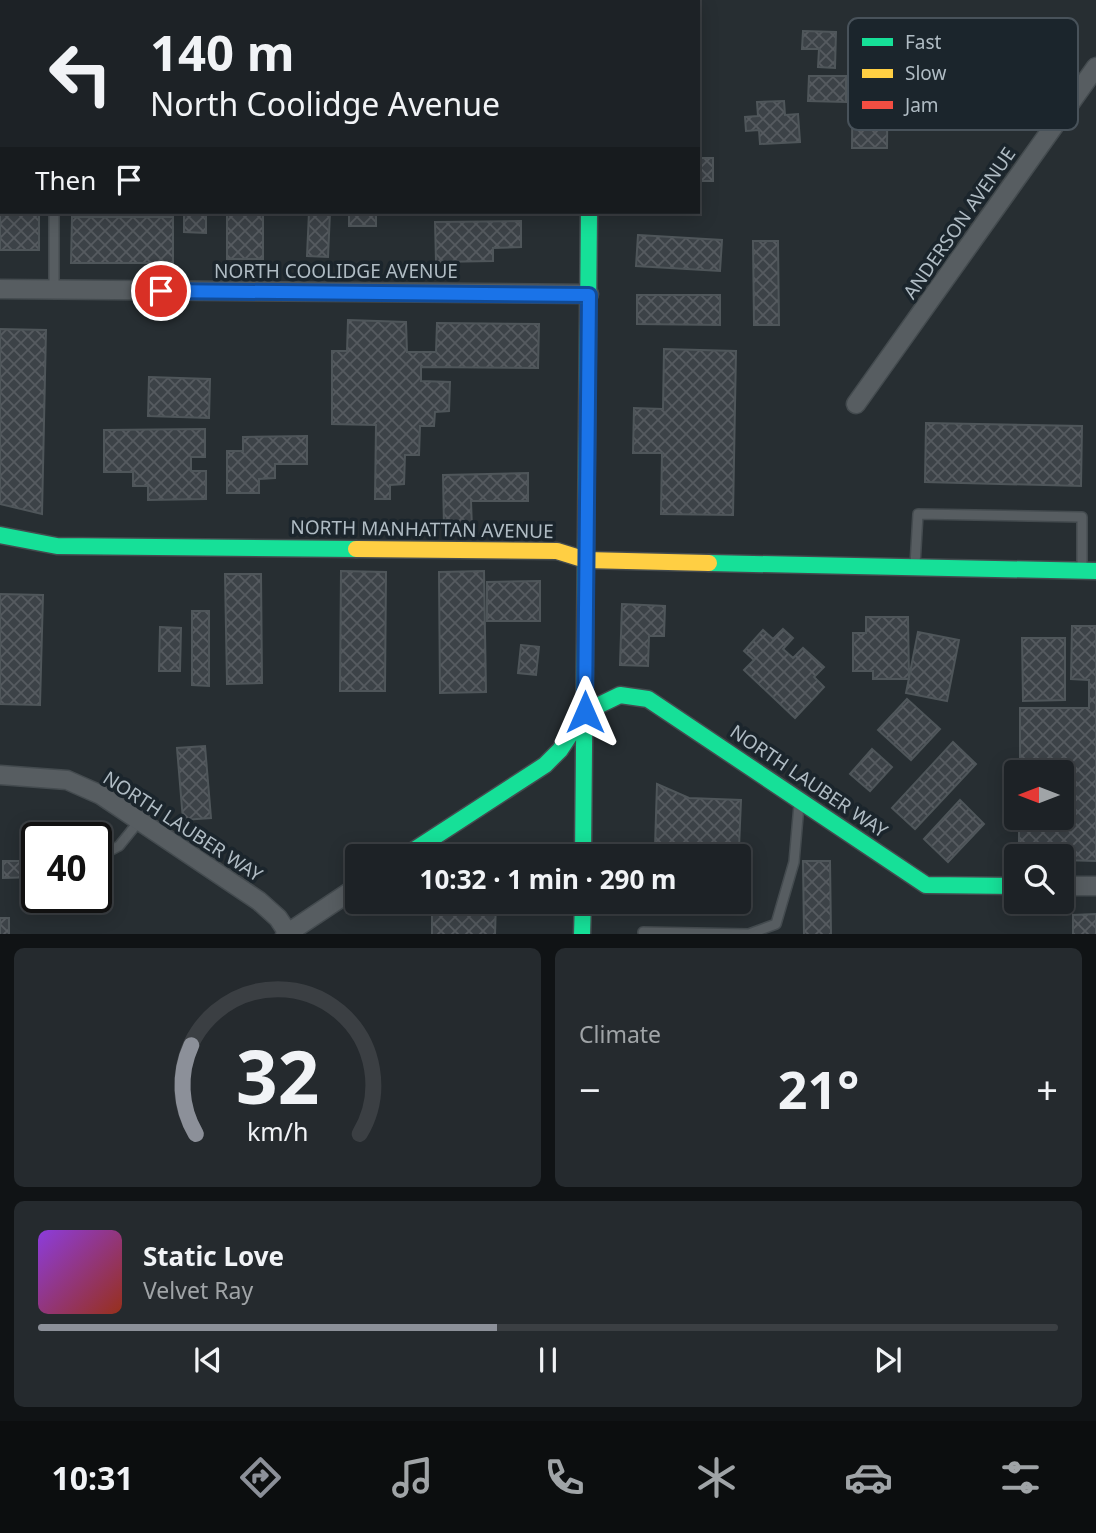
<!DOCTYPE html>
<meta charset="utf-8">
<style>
:root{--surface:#1d2226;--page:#252a2e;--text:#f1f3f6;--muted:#a0a4a7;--line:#3b3f43;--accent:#8c9099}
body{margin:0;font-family:"Noto Sans",sans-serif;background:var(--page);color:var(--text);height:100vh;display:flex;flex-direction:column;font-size:26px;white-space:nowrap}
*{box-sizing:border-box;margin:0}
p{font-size:23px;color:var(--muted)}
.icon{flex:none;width:38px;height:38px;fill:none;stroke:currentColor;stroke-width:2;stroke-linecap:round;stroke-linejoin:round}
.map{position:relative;height:934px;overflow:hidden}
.drawer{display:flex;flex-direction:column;gap:14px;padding:14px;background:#101315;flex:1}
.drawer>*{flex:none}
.guide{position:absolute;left:0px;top:0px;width:700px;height:214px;box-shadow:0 4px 18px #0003,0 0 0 2px var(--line);background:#1d2226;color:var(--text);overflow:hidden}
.needle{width:46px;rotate:270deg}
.tools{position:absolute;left:1004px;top:760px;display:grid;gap:14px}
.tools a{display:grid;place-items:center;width:70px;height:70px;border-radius:7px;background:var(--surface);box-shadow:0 4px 18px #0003,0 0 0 2px var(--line);font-size:35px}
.speed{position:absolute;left:21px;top:822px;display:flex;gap:14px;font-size:35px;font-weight:700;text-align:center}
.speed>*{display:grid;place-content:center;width:91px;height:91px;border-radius:50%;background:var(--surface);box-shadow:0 4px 18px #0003,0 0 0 2px var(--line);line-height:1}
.speed .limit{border:4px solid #111;border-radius:10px;background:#fff;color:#111}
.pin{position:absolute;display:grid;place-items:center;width:60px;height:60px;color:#fff;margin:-30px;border:4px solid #fff;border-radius:50%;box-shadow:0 2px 7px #0007}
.me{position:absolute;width:77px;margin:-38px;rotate:0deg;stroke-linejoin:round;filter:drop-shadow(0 0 5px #0008)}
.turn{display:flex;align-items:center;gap:24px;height:147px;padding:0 35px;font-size:32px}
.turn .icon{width:91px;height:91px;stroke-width:2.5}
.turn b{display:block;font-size:49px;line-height:60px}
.then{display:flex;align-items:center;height:66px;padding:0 35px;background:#0003;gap:14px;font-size:26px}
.big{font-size:52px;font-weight:700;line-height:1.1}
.drawer .card{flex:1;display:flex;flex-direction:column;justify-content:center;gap:10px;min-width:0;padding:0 24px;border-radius:10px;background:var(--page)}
.drawer .dial{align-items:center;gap:0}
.dial svg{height:182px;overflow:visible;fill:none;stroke:var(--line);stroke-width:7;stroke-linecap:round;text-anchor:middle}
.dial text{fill:var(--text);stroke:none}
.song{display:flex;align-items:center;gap:21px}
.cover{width:84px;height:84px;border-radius:10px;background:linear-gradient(135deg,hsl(270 70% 55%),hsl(10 70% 35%))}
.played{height:7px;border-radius:4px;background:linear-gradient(90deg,var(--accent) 45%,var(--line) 45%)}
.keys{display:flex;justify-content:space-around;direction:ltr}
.heat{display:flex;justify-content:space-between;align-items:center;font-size:38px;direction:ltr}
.drawer .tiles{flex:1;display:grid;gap:14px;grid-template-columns:1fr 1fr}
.card:last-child{grid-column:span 2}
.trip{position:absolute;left:345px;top:844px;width:406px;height:70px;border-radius:7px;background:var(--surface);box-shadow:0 4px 18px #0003,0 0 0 2px var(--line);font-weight:700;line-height:70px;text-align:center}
.tab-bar{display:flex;height:112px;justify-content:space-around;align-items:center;background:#0c0e0f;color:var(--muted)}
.tab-bar .icon{width:49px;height:49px}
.tab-bar .active{color:var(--accent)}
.tab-bar b{font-size:32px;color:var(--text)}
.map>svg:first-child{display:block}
</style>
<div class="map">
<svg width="1096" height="935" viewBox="0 0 1096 935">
<defs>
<pattern id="building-cross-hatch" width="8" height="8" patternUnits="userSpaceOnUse" patternTransform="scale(1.75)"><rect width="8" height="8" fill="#3c4247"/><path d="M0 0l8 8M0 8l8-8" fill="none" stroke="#565b60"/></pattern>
</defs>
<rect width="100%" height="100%" fill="#272e32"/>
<!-- building -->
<path fill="url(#building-cross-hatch)" stroke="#4f565a" stroke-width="2" d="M853,30H871V45H888L887,148H852Z
M803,31L836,32L835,68L818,67L819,49H802Z
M809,76H846V102L808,101Z
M784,101L785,115L798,114L800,142L760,144L759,130L746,131L745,117L758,116L757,102Z
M0,117L2,212H39V250H0Z
M698,158H713V181H698Z
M184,212H206V233L184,232Z
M227,212H263V259H227Z
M309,212H330L328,257L307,256Z
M349,212H376V226H349Z
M72,217H173V263H71Z
M521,221V247L493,248V261L436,262L435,222Z
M638,235L722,240L720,271L636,266Z
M753,241H778L779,325H754Z
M637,295H720V325L637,324Z
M348,320L406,322L407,352H436L437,323L539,324L538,368L421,367V381L450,382L449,411L435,412L434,426H420L419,455H405L404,484L390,485V499H375L376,425L332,424V351H347Z
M0,329L46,330L42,514L0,504Z
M664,349L736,351L733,515L661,514L662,453H633L634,408L663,409Z
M149,377L210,379L209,418L148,416Z
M926,423L1082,426L1081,486L925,482Z
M205,429V457H191V471H206V499L148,500V486H133V472H104V430Z
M307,436V464H275V478L259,479V493H227V451H243V437Z
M528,473V501H471L472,529H444L443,475Z
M341,571L386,572L385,691H340Z
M484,571L486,692L440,693L439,572Z
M225,574H261L262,683L227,684Z
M540,581V621H487V582Z
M0,594L43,595L40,705L0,704Z
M622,604L665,606L664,636H649L648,666L620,665Z
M192,611H209V686L192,685Z
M866,617H908L909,679H873V671H853V633H866Z
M1072,626H1096V861L1062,860V856H1019V817H1062V772H1020V708H1089V680L1071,679Z
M160,627L181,628L180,671H159Z
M783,629L793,638L783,649L793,658L803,648L824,667L814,677L824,687L795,718L744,670L754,660L744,651L763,630L773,639Z
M918,632L959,640L947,701L906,693Z
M1022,638H1065V700L1023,701Z
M521,645L539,647L536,675L518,673Z
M907,699L940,729L911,760L878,730Z
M953,742L976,764L915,829L892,808Z
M205,746L211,818L183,820L177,748Z
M872,749L892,767L870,791L850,774Z
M657,784L689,798L741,800L739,848L655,847Z
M960,800L984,824L948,862L924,839Z
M3,861H37V877L3,878Z
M803,861H830L831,935H804Z
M432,901H496L495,935H432Z
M649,901H730L729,909L649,905Z
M1096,914V935H1073V915Z
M0,918H9V935H0Z"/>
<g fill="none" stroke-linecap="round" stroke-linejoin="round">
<defs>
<path id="lane" d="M3,0L4,2
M133,2V0
M54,290V212
M915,565L918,514L1082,517V568
M96,858L119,846L140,820
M643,932L749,934L776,924L794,862L799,805"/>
<path id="street" d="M0,289L589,294
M856,404L1096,67
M0,775L67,780L101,795L259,901L278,918L288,933
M1062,886H1096
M285,935L357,887"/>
<path id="fast" d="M0,535L57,546L356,549
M709,563L1096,571
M405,856L545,765L560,750L585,712L620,695L648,699L926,885L1017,886
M583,856L589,212
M582,935L583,901"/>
<path id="slow" d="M356,549L557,551L586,560L709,563"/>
<path id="jam" d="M591,0V2"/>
</defs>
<!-- lane casing -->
<use href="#lane" stroke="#444b4f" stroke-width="12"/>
<!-- street casing -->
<use href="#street" stroke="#444b4f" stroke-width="21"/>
<!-- fast casing -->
<use href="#fast" stroke="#444b4f" stroke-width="19"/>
<!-- slow casing -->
<use href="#slow" stroke="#444b4f" stroke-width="19"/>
<!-- jam casing -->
<use href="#jam" stroke="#444b4f" stroke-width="19"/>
<!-- lane -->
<use href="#lane" stroke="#575d61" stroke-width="9"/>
<!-- street -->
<use href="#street" stroke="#575d61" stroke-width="18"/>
<!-- fast -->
<use href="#fast" stroke="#16e098" stroke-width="16"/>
<!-- slow -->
<use href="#slow" stroke="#ffcf43" stroke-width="16"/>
<!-- jam -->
<use href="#jam" stroke="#f24e42" stroke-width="16"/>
</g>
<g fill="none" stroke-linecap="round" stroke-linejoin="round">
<defs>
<path id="route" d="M161,291L589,295L585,712"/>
</defs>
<!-- route casing -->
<use href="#route" stroke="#114b97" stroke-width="18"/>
<!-- route -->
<use href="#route" stroke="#1a73e8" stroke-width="12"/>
</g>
<g text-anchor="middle" stroke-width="7" stroke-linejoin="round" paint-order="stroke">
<!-- street labels -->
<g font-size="19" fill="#b0bcc4" stroke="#1b252c">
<text transform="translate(959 223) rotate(-55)" y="7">ANDERSON AVENUE</text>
<text x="336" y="278">NORTH COOLIDGE AVENUE</text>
<text transform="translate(422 529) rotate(1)" y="7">NORTH MANHATTAN AVENUE</text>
<text transform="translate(809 781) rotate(34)" y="7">NORTH LAUBER WAY</text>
<text transform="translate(183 826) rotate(33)" y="7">NORTH LAUBER WAY</text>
</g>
</g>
<!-- legend -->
<rect x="848" y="18" width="230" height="112" rx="10" fill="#1b252c" stroke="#48525a" stroke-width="2"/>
<rect x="862" y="38" width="31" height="8" fill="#16e098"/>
<rect x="862" y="69" width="31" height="9" fill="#ffcf43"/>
<rect x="862" y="101" width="31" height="8" fill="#f24e42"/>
<g font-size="19" fill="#b0bcc4">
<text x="905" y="49">Fast</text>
<text x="905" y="80">Slow</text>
<text x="905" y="112">Jam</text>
</g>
</svg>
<div class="tools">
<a><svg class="needle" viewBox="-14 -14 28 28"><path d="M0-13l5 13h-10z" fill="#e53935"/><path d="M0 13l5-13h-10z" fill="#a0a4a7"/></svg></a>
<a><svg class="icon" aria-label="search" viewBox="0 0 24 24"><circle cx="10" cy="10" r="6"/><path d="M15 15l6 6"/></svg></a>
</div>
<div class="speed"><div class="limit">40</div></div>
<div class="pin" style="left:161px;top:291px;background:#d93025"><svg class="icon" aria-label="arrive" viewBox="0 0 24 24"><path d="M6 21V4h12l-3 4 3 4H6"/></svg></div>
<svg class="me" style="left:585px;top:712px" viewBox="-20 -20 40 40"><path d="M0-17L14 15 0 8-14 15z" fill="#1a73e8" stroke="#fff" stroke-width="4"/></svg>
<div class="trip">10:32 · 1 min · 290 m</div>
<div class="guide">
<div class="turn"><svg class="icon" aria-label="left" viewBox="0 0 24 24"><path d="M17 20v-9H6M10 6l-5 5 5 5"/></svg><div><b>140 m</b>North Coolidge Avenue</div></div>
<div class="then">Then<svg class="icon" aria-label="arrive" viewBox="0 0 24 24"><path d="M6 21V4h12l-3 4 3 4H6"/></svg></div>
</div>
</div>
<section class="drawer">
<div class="tiles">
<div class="card dial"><svg viewBox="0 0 100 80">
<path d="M14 69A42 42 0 1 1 86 69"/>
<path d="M14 69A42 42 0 0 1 12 30" stroke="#8c9099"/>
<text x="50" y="56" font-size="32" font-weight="700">32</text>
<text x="50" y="72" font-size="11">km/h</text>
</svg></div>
<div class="card"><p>Climate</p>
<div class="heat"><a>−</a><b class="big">21°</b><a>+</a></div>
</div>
<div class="card">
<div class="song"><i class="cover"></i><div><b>Static Love</b><p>Velvet Ray</p></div></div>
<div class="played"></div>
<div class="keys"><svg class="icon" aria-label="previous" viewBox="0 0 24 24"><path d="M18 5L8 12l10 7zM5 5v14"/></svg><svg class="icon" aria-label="pause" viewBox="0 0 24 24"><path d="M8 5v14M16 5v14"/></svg><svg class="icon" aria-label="next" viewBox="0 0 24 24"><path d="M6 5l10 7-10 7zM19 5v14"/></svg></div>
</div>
</div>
</section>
<nav class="tab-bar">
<b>10:31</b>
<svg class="icon active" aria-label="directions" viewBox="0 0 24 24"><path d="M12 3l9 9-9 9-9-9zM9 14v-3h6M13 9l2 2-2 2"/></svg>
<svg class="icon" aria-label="music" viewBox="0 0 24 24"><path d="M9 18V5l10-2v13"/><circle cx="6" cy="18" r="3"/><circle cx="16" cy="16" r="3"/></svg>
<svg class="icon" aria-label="phone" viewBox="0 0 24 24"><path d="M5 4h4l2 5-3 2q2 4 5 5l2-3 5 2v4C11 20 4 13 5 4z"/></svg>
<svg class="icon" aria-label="climate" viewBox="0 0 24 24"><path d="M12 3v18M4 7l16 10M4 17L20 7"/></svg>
<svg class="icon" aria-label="car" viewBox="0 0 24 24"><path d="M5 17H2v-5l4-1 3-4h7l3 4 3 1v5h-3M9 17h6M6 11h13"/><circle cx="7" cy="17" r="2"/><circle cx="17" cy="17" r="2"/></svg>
<svg class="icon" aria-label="filters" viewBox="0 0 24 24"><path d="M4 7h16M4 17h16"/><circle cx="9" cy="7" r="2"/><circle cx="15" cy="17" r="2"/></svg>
</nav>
